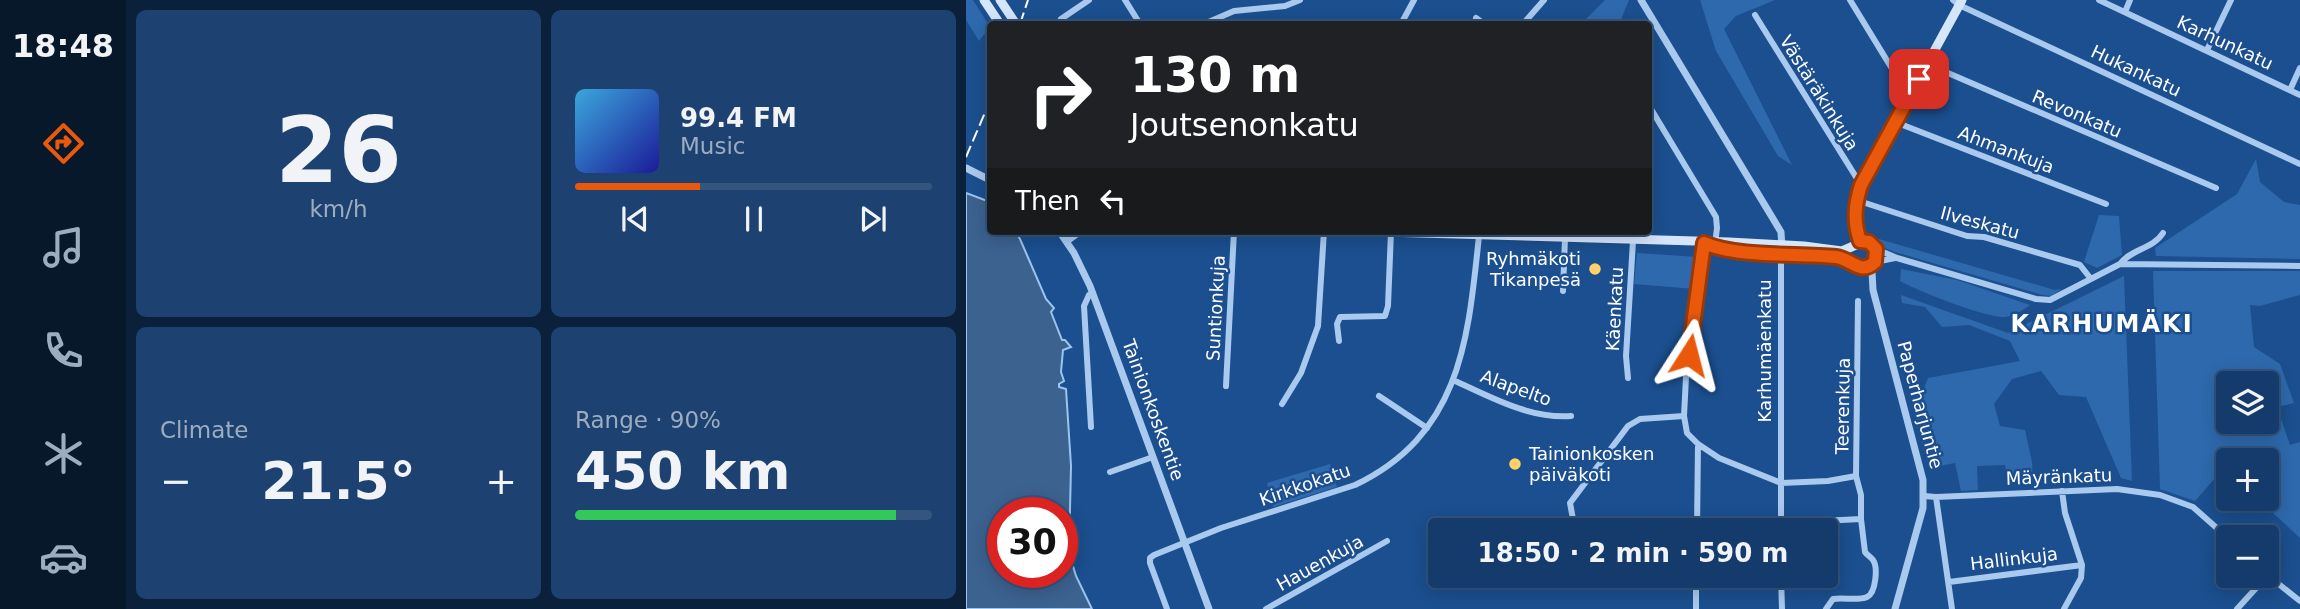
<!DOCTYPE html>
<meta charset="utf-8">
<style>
:root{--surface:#143b6b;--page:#1d4271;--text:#f1f3f6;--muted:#9dadc1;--line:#33557e;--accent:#ea580c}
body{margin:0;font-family:"DejaVu Sans",sans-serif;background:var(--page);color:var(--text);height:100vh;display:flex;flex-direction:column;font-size:26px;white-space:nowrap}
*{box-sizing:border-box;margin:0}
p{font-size:23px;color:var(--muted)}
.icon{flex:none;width:38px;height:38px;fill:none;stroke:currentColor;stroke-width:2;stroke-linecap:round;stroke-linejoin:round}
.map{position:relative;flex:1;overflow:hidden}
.side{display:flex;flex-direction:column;gap:10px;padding:10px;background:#0b203b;width:840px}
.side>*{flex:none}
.top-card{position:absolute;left:21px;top:21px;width:665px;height:214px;border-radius:7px;box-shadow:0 4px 18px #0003,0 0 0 2px var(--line);background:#202124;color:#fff;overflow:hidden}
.fabs{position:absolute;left:1250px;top:371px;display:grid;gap:14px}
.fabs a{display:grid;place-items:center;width:63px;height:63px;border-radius:7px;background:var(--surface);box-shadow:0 4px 18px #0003,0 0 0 2px var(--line);font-size:35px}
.speed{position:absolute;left:21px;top:497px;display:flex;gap:14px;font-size:35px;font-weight:700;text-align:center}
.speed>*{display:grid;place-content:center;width:91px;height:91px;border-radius:50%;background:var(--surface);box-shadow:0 4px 18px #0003,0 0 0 2px var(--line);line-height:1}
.speed .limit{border:10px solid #d22;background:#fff;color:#111}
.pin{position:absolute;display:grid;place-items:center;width:60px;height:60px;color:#fff;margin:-30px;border-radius:14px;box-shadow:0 4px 10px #0006}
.me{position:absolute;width:77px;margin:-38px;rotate:9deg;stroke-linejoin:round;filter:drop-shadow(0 0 5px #0008)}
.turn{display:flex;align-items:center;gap:24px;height:147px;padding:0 28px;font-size:32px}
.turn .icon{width:91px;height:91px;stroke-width:2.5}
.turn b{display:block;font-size:49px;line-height:60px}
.then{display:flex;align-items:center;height:66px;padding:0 28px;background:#0003;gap:14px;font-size:26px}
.big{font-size:52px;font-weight:600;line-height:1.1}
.side .tile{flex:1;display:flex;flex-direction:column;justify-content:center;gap:10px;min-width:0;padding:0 24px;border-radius:10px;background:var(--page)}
.side .dial{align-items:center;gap:0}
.dial b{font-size:91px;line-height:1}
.song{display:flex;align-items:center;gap:21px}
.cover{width:84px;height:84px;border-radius:10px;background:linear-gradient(135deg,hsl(200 70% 55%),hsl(240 70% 35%))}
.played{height:7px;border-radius:4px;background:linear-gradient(90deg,var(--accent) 35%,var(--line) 35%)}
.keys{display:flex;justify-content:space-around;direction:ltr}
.heat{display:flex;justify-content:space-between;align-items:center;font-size:38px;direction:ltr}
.charge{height:10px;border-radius:5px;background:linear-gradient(90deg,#34c759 90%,var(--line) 0)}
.side .tiles{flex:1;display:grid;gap:10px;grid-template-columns:repeat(2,1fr)}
.trip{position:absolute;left:462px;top:518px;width:410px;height:70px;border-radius:7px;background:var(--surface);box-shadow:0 4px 18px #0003,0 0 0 2px var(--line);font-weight:600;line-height:70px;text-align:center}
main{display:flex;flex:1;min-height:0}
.dock{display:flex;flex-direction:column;width:126px;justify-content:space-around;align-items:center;background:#08182b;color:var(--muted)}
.dock .icon{width:49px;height:49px}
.dock .on{color:var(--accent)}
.dock b{font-size:32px;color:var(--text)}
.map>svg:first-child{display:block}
</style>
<main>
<nav class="dock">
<b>18:48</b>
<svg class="icon on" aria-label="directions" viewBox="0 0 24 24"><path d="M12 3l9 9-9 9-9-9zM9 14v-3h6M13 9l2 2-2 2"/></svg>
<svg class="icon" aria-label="music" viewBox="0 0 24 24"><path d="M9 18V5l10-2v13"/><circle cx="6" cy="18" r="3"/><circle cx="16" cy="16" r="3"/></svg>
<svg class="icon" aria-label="phone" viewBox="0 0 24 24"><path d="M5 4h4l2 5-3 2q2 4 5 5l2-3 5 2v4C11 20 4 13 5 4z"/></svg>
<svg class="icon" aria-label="climate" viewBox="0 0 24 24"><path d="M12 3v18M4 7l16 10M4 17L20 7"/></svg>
<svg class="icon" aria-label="car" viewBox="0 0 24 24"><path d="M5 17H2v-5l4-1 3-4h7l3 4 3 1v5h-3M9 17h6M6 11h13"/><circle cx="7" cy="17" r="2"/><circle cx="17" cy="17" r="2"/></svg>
</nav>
<section class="side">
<div class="tiles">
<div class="tile dial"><b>26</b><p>km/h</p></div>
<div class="tile">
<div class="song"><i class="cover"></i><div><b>99.4 FM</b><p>Music</p></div></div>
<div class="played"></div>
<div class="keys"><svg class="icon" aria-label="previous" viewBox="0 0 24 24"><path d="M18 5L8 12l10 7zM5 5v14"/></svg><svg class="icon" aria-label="pause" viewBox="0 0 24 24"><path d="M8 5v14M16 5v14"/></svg><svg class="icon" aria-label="next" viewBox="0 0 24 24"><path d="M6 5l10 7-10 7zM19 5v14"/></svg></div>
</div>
<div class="tile"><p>Climate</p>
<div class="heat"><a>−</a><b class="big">21.5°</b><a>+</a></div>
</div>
<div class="tile"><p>Range · 90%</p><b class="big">450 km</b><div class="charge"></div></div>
</div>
</section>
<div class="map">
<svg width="1334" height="609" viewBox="0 0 1334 609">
<rect width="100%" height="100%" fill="#1b4f8f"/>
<!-- green -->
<path fill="#2e69ad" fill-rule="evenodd" d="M0,0H7L24,27L13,41L0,20Z
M639,0H663L654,22L652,24H615Z
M734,0H809L770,16L758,29L826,165L812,156L750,51Z
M1290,159L1294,182L1318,202L1334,205V259L1190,256L1189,248L1271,194Z
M1133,215L1153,216L1156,255L1131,268L1118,262Z
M906,237L1089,290L1096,289L1085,296L1077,295L929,252L914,246Z
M671,253L732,257L729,289L668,284Z
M935,269L991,280L1064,305C1057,310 1048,316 1039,317C1020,318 952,291 934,281Z
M1187,271H1334V295L1294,306L1284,305L1288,347L1314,364L1328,403L1311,407L1324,445L1334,442V538L1292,499H1300V460H1262V471L1258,468L1229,501L1194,489ZM1262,383H1300V422H1262Z
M1158,276L1166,481L1155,478L1120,397L1093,395L1075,371L1046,379L1028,404L1034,426L1059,430L1066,462L1067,485L1043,484L1039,465L1011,466L1012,490L995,491L989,463L963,468L948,415L962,378L1054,361L1044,341L1003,325L976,327L959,307L936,303L935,295L1042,333Z
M364,464L371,487L307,507L301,483Z"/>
<!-- water -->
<path fill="#3c6290" stroke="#9cc4f0" stroke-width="2" fill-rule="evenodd" d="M0,193L24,202V231H49L54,239L80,299L88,308L85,312L96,340H99L105,347L97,350L95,372L98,381L93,384V387L100,389L105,466L103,553L110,576L126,609H0ZM37,513H96V572H37Z"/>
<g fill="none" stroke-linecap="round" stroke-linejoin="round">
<!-- minor -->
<path stroke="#a9c9ee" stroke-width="6" d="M159,0L174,24
M884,0L939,90L946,93
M987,0L993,5L1334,164
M1133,0L1334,95
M1159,12L1164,0
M789,15L895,185
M510,18L518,24
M95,19L123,0
M238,24L268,11L319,6L334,0
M435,24L448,0
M557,24L578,0
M1241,50L1265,0
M961,64L1250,188
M1324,90L1334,68
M682,104L750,217L751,228L749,244
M929,122L1140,204
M890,200L1001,236L1018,237L1114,265L1125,279
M738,243L720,377L718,416L721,433L732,444L753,458L815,483L862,481L890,476L892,301
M910,249L931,258L1070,299L1084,300L1154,264L1334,266
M909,262L929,258
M1154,264C1165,249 1187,249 1197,233
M597,291L599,238
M373,341L371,324L374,317L419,316L422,306L425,231
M662,378L660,356L667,241L663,231
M487,380C525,397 563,419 605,416
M260,386L268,231
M413,396L461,428
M316,404L335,373L352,326L358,231
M125,427L118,306L123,295L127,293
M144,472L187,457
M1096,491L1099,513L1116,565L1115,578L1098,609
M958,496L970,497L1151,489L1194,495L1227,507L1262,538
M970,497L986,609
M815,523L895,519V495L890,476
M609,530L604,503L662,426L674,419L718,416
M731,530L732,444
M815,530V254
M1300,574L1334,601
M621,576L622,578
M815,576L816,609
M983,582L1116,565
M201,609L184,563V558L188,555L255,528L389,485C495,434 502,340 513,236
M300,609L421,541
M730,609V576
M860,609L867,599C877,597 892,601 901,597C910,593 912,567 907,560C905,557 901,555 899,552L895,519
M1271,609L1302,575"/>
<!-- tertiary -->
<path stroke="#a9c9ee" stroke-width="7" d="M675,0L815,232L816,249
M0,168L24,180
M93,231L108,253L124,286L243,609
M101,241L115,231
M909,262L906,272L907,290L957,480V508L929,609"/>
<!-- secondary -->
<path stroke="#d6e6fa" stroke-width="9" d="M18,0L34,24
M34,0L50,24
M384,231L763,242L838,246L876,251L899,241L906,244L911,256L905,265L896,268L875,258L761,250L738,243
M894,241C887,222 889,204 895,185L996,0"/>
<!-- rail -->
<path stroke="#fff" stroke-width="2" stroke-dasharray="12 5" stroke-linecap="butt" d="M54,24L62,0
M0,157L24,101"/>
</g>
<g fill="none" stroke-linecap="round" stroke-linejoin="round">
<defs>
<path id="route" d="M723,355L738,243C773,258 830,253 870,257C886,259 894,276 909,262L910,249L903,242L894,241C887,221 889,204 895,185L953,79"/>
</defs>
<!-- route casing -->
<use href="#route" stroke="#983908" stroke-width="18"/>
<!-- route -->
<use href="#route" stroke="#ea580c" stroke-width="12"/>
</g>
<!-- markers -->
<g fill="#ffd166" stroke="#1b4f8f" stroke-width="2.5">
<circle cx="629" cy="269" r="7"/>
<circle cx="549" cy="464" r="7"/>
</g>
<g text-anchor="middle" stroke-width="5" stroke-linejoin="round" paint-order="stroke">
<!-- street labels -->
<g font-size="18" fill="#fff" stroke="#1b4f8f">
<text transform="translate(1259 43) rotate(25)" y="6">Karhunkatu</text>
<text transform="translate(1170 71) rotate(25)" y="6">Hukankatu</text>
<text transform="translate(853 93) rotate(58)" y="6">Västäräkinkuja</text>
<text transform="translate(1111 114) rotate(23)" y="6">Revonkatu</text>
<text transform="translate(1040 150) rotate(21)" y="6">Ahmankuja</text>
<text transform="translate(1014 223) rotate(15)" y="6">Ilveskatu</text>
<text transform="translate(250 308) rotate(-87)" y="6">Suntionkuja</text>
<text transform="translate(649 309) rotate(-87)" y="6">Käenkatu</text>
<text transform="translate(799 351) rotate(-90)" y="6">Karhumäenkatu</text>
<text transform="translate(550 388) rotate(20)" y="6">Alapelto</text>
<text transform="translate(954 405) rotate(75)" y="6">Paperharjuntie</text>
<text transform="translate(877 406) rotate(-89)" y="6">Teerenkuja</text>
<text transform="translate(187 410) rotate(70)" y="6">Tainionkoskentie</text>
<text transform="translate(1093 477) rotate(-2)" y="6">Mäyränkatu</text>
<text transform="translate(339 485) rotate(-19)" y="6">Kirkkokatu</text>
<text transform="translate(1048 559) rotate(-7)" y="6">Hallinkuja</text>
<text transform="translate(354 563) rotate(-29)" y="6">Hauenkuja</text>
</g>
<!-- poi labels -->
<g font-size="18" fill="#fff" stroke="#1b4f8f" text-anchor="end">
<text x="615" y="265">Ryhmäkoti<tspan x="615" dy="21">Tikanpesä</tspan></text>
<text x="563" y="460" text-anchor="start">Tainionkosken<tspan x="563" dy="21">päiväkoti</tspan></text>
</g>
<!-- district labels -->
<g font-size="24" font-weight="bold" letter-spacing="2" fill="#fff" stroke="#1b4f8f">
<text x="1136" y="332">KARHUMÄKI</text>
</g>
</g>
</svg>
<div class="fabs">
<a><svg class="icon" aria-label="layers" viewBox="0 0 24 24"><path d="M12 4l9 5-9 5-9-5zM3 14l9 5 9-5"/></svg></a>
<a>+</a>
<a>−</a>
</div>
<div class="speed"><div class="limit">30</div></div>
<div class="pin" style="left:953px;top:79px;background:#d93025"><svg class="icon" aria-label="arrive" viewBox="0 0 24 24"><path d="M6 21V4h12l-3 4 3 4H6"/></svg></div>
<svg class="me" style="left:723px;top:355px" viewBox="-20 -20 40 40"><path d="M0-17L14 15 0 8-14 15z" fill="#ea580c" stroke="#fff" stroke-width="4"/></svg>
<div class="trip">18:50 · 2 min · 590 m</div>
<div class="top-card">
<div class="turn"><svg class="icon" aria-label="right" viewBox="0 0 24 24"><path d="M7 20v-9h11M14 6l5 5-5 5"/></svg><div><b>130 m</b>Joutsenonkatu</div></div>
<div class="then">Then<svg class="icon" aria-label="left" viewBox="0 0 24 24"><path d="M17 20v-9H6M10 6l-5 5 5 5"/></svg></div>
</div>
</div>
</main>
